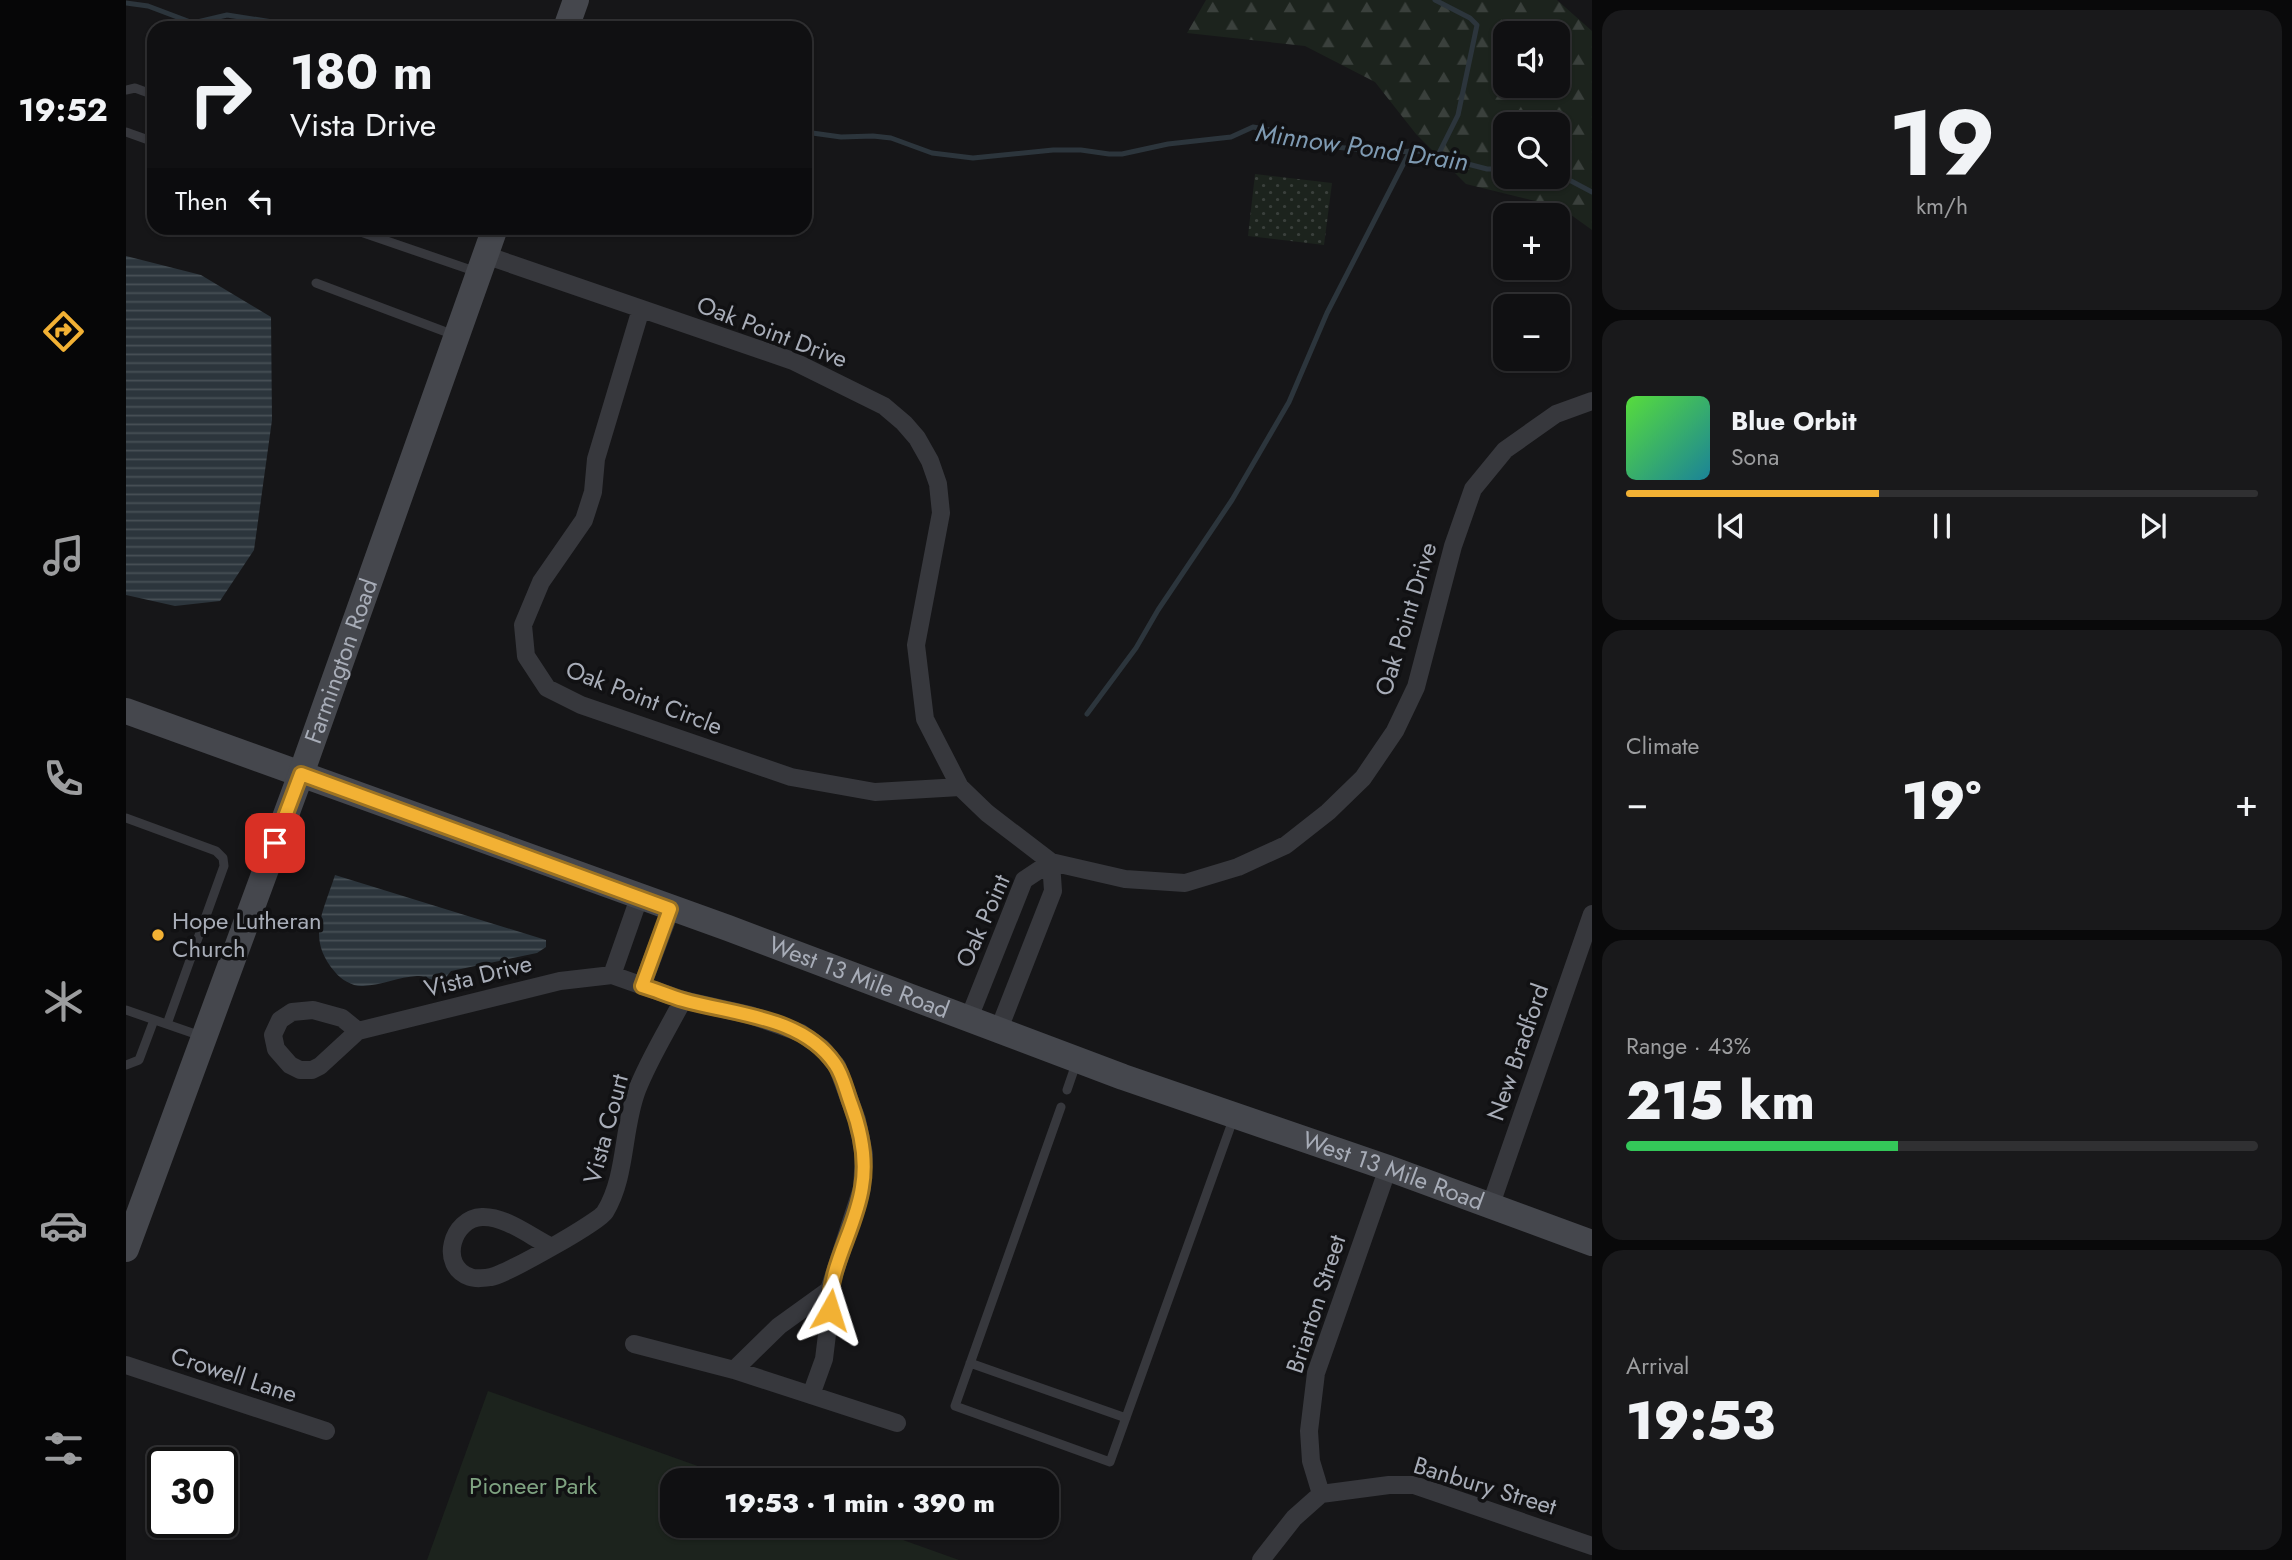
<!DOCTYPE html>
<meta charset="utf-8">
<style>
:root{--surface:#101012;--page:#19191b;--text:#f1f3f6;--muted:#9c9d9f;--line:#303032;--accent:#f2b134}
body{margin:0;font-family:Jost,sans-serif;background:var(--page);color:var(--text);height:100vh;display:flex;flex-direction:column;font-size:26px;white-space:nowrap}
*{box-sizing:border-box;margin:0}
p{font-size:23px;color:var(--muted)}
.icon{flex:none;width:38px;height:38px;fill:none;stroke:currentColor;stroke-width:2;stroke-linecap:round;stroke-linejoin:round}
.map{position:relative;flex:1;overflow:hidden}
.panel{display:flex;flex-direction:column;gap:10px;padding:10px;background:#09090a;width:700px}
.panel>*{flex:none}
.banner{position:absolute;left:21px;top:21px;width:665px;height:214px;border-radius:21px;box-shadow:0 2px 5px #0004,0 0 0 2px var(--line);background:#101012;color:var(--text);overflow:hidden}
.buttons{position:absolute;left:1367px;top:21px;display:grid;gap:14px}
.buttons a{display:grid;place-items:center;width:77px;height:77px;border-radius:14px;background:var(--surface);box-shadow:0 2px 5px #0004,0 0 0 2px var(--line);font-size:35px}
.speed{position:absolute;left:21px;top:1447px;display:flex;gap:14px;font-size:35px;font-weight:700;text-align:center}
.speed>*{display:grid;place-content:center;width:91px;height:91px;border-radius:50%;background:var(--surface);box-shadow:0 2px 5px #0004,0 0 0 2px var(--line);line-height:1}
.speed .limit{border:4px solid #111;border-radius:10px;background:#fff;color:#111}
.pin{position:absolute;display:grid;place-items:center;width:60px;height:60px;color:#fff;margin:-30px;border-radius:14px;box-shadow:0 4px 10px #0006}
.me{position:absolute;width:77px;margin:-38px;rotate:6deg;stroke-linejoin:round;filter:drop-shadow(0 0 5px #0008)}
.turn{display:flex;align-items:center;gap:24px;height:147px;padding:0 28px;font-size:32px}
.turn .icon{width:91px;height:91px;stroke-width:2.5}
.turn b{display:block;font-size:49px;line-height:60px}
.then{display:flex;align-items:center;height:66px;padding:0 28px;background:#0003;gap:14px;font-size:26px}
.big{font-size:52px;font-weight:800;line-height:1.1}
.panel .widget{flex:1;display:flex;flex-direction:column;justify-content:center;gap:10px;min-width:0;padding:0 24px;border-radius:21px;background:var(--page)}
.panel .dial{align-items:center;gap:0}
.dial b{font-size:91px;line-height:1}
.song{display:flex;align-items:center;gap:21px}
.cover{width:84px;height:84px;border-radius:10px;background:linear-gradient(135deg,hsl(110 70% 55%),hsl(190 70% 35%))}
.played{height:7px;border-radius:4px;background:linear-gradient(90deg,var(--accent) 40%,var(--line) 40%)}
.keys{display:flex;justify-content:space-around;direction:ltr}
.heat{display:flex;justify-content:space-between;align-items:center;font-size:38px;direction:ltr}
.charge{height:10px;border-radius:5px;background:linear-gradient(90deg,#34c759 43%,var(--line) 0)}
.trip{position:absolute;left:534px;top:1468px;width:399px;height:70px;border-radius:21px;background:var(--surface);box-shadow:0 2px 5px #0004,0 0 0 2px var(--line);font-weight:800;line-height:70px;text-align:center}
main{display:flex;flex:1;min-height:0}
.menu{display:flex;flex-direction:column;width:126px;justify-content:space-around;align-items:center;background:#060607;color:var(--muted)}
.menu .icon{width:49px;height:49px}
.menu .selected{color:var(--accent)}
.menu b{font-size:32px;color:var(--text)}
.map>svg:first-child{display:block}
</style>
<main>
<nav class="menu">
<b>19:52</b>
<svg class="icon selected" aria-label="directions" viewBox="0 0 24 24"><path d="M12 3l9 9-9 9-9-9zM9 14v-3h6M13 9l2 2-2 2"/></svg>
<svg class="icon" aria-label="music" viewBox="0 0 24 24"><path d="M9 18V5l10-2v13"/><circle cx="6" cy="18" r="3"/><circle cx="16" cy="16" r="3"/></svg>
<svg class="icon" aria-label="phone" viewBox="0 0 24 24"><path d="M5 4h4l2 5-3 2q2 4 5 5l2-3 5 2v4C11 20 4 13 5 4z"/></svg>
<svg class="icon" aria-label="climate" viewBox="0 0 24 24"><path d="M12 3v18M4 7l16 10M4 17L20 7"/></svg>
<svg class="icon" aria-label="car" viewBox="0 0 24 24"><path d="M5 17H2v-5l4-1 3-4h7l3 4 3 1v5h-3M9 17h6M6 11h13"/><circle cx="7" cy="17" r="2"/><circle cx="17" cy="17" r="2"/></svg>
<svg class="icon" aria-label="filters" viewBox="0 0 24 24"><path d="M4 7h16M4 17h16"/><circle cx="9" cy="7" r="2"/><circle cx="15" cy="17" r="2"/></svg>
</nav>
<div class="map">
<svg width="1466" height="1560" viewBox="0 0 1466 1560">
<defs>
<pattern id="grass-dots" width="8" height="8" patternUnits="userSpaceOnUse" patternTransform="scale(1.75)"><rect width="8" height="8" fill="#1c231d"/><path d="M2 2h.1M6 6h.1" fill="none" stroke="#3a403c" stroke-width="1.8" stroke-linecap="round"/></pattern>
<pattern id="forest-firs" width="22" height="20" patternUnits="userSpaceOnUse" patternTransform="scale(1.75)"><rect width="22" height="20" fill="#1c231d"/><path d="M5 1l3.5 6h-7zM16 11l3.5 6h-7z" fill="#3a403c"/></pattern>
<pattern id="water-rules" width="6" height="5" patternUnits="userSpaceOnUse" patternTransform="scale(1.75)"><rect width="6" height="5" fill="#2c353c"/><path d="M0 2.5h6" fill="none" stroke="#485056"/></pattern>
</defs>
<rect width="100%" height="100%" fill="#161618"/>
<!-- grass -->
<path fill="url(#grass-dots)" d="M1129,174L1206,183L1198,245L1122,236Z"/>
<!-- forest -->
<path fill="url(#forest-firs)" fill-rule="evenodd" d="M1080,0H1431L1466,31V230L1434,207L1340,184L1290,134L1249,82L1179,46L1061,33ZM1379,33H1432V86H1379ZM1379,124H1432V177H1379Z"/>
<!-- park -->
<path fill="#1c231d" d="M362,1391L611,1480H546V1526H738L833,1560H301Z"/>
<!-- water -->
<path fill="url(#water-rules)" d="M0,256L75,275L145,317L146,420L128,550L94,601L49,606L0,595Z
M209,875L420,940V947L411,953L325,971L317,981C304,982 301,975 291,976C273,977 256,985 237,986C228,987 215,980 209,972C180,938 197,913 209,875Z"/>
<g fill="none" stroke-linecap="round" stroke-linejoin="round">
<!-- stream -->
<path stroke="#2c353c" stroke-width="5" d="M1309,0L1344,18L1351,25L1332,115L1312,155
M0,3L22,6L67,23L101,15L153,23L162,28
M679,132L715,137L747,136L765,138L806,153L847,158L927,150H955L983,154H996L1042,144L1105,137L1127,127L1155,132L1171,138L1210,147L1256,152L1295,151L1334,162L1361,169H1379
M1432,174L1466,192
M961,714L1010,648L1032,610L1106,500L1163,402L1201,313L1284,151"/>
<!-- lane -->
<path stroke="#37383d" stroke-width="9" d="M0,90L9,88L28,95
M0,132L28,142
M223,228L351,272
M190,283L328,335
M0,818L90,851L97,858L98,866L41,1024
M0,1010L75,1036
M0,1065L13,1060L28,1020
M941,1090L951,1061
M935,1107L829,1406L984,1462L1108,1117
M844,1363L1000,1418"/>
<!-- street -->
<path stroke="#37383d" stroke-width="18" d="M359,255L667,361L758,406L778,423L791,438L804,461L812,484L815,513L790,645L799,719L834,787L861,813L925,862L999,879L1059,883L1112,867L1160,845L1202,812L1237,778L1269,731L1290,687L1327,546L1347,489L1379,450L1430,414L1466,401
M515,309L470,459L467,492L458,520L415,582L397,625L400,656L421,688L455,705L665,777L749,792L834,787
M486,975L513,898
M516,986L545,909
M843,1018L898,880L925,862L927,891L873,1029
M232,1031L216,1018L187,1010L166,1012L154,1020L147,1035L150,1049L164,1065L174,1070H186L194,1066L232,1031L434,981L486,975L557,1000L624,1015L675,1033L696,1048L711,1066L731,1120L738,1154L736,1188L703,1290L704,1310L698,1359L685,1395
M1364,1207L1466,914
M424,1246C404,1236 379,1216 356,1217C326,1218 312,1266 344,1277C349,1279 360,1278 365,1277C379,1275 473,1222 479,1212C501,1176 496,1129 511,1090C523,1059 542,1029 557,1000
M508,1344L608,1370L771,1423
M0,1365L200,1431
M608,1370L653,1326L703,1290
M1195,1494L1185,1461L1183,1431L1190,1373L1262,1168
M1195,1494L1263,1485H1288L1466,1546
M1135,1560L1168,1518L1195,1494"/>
<!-- secondary -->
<g stroke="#45474d" stroke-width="26">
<path d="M440,28L450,0"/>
<path id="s1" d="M0,711L602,928L997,1077L1262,1168L1466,1243"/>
<path id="s2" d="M0,1249L175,774L369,228"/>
</g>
</g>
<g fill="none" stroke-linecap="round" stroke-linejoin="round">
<defs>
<path id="route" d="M149,843L175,774L544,909L516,986C530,990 543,996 557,1000C609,1015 676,1016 709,1064C717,1075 720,1091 725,1104C735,1131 741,1159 736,1187C730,1229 702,1267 704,1310"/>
</defs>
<!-- route casing -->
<use href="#route" stroke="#9d7322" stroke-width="18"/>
<!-- route -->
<use href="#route" stroke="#f2b134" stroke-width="12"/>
</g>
<!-- markers -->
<circle fill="#f2b134" stroke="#111113" stroke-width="2.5" cx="32" cy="935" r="7"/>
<g text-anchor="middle" stroke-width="7" stroke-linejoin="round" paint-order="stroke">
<!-- street labels -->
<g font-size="24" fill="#a8adb8" stroke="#111113">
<text transform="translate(646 332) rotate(21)" y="8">Oak Point Drive</text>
<text transform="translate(1280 619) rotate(-73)" y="8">Oak Point Drive</text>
<text dy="8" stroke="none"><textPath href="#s2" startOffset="626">Farmington Road</textPath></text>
<text transform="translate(518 698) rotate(21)" y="8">Oak Point Circle</text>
<text transform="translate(857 921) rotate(-66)" y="8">Oak Point</text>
<text transform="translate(352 976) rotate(-14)" y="8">Vista Drive</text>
<text dy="8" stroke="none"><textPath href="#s1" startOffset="780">West 13 Mile Road</textPath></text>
<text transform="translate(1392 1052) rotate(-71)" y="8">New Bradford</text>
<text transform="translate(480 1129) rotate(-75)" y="8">Vista Court</text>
<text dy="8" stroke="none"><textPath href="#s1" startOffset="1348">West 13 Mile Road</textPath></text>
<text transform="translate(1190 1304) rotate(-72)" y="8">Briarton Street</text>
<text transform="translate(108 1375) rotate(18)" y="8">Crowell Lane</text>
<text transform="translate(1359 1486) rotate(17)" y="8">Banbury Street</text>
</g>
<!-- poi labels -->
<g font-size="24" fill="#a8adb8" stroke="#111113" text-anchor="start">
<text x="46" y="929">Hope Lutheran<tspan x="46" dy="28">Church</tspan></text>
</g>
<!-- park labels -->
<g font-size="24" fill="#7fa381" stroke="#111113">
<text x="407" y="1494">Pioneer Park</text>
</g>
<!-- water labels -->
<g font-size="26" font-style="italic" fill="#7f9bb3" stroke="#111113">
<text transform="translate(1236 147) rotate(8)" y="9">Minnow Pond Drain</text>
</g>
</g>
</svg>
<div class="buttons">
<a><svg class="icon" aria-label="sound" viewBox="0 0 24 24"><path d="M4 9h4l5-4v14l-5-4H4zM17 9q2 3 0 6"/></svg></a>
<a><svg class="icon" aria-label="search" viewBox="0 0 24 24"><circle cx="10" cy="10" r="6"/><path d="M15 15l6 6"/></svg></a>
<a>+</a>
<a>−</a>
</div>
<div class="speed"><div class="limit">30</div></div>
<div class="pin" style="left:149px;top:843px;background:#d93025"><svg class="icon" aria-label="arrive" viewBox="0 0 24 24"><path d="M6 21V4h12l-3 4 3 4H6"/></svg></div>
<svg class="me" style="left:704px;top:1310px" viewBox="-20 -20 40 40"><path d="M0-17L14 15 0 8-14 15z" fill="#f2b134" stroke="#fff" stroke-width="4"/></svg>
<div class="trip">19:53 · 1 min · 390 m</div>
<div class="banner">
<div class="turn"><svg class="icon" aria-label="right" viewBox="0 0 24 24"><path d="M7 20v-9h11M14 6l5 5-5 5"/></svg><div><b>180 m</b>Vista Drive</div></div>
<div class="then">Then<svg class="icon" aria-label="left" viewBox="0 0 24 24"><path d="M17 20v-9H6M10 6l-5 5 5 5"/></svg></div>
</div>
</div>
<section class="panel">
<div class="widget dial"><b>19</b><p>km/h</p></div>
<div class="widget">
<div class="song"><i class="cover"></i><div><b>Blue Orbit</b><p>Sona</p></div></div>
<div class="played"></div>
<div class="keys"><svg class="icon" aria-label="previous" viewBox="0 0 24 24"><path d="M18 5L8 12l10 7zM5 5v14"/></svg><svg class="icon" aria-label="pause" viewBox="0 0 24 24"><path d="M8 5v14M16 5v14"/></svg><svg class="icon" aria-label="next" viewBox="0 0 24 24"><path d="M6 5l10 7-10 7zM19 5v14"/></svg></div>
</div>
<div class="widget"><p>Climate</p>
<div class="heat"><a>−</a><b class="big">19°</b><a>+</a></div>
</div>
<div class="widget"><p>Range · 43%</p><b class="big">215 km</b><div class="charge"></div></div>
<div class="widget"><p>Arrival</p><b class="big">19:53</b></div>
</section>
</main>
